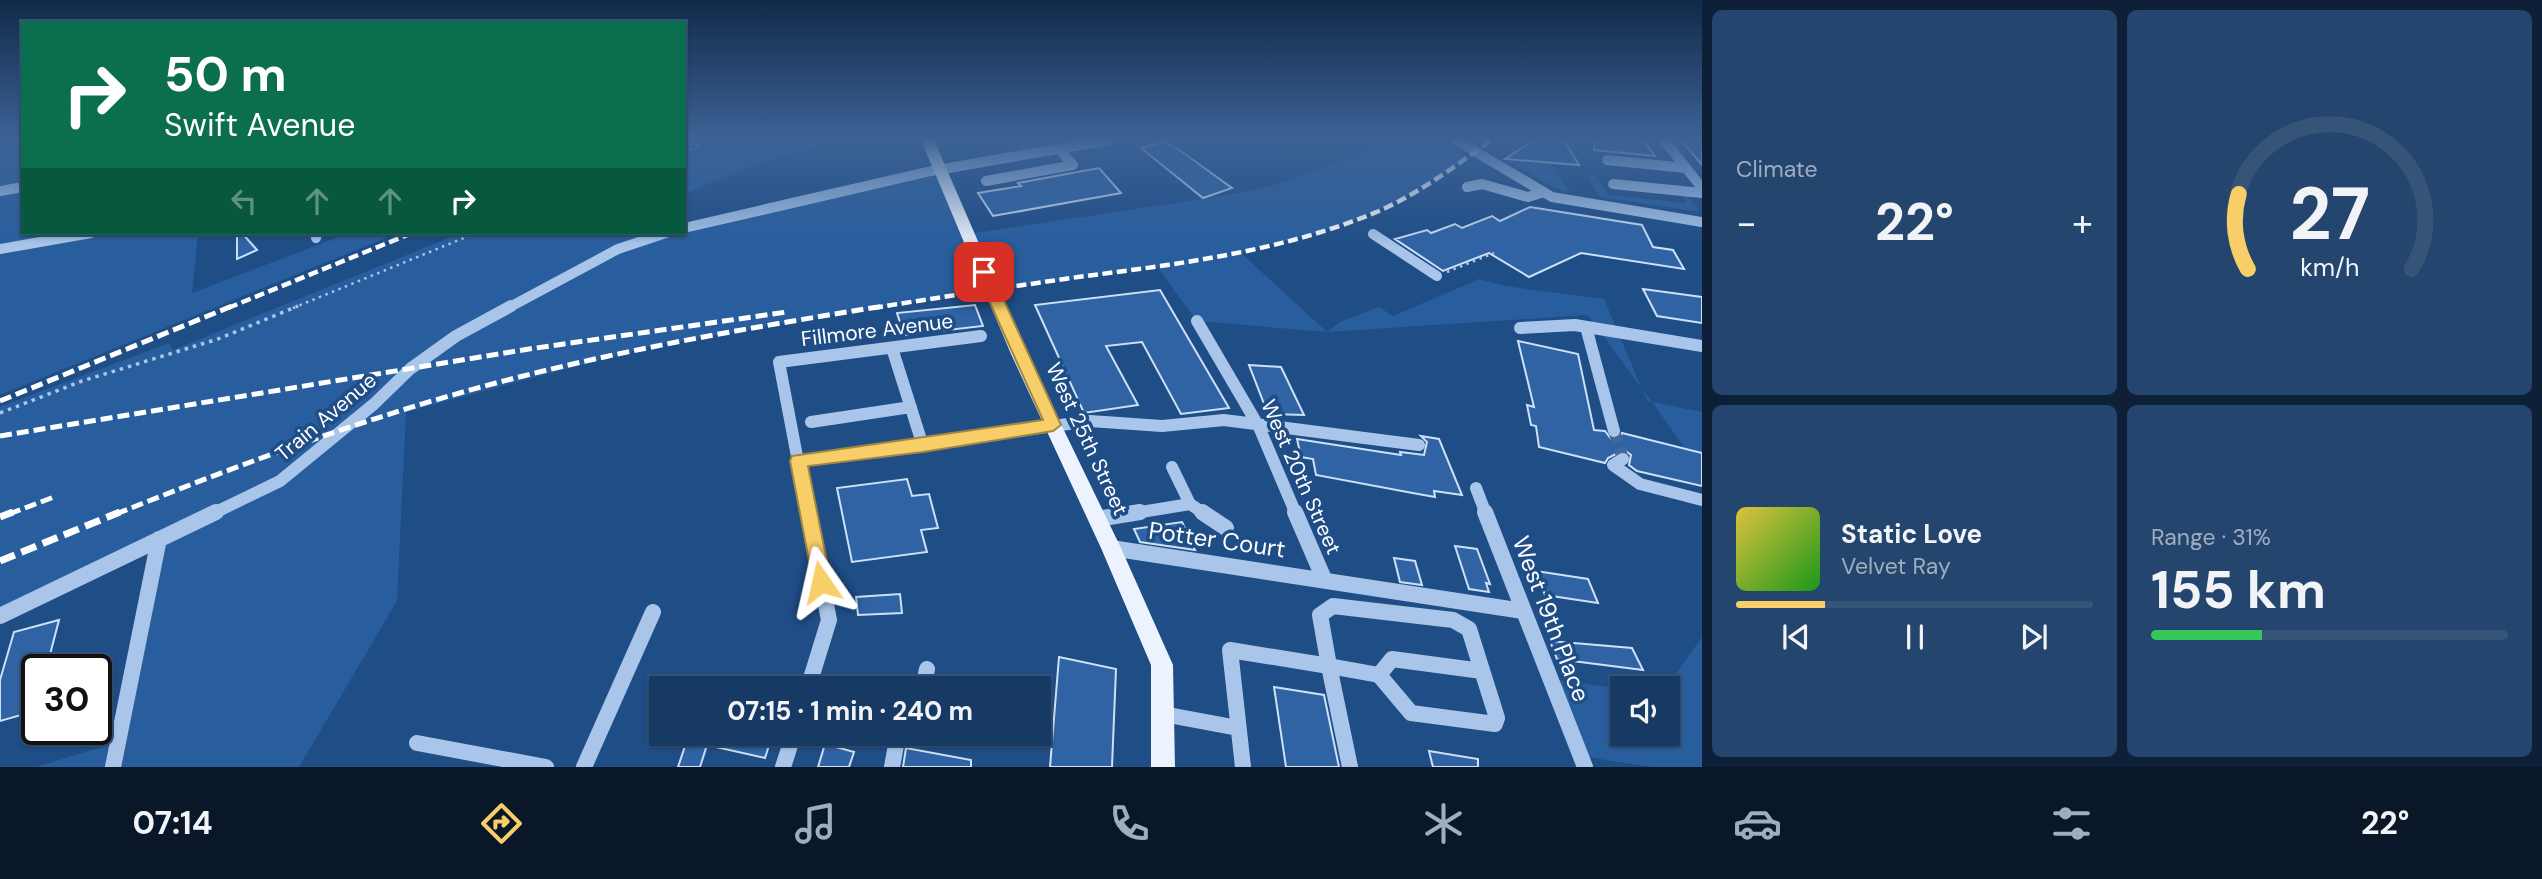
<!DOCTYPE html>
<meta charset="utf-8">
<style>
:root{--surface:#173a64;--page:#24456d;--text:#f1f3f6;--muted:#9eadbf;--line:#365478;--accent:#f8ce69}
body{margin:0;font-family:"DM Sans",sans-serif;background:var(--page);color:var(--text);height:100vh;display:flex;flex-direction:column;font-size:26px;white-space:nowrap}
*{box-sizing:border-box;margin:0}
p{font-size:23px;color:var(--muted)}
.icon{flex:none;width:38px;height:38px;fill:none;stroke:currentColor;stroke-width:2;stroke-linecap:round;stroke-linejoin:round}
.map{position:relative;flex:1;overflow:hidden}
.details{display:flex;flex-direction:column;gap:10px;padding:10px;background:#0d2037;width:840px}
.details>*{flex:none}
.banner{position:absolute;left:21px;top:21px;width:665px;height:214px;border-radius:0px;box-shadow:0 2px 5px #0004,0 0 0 2px var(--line);background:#0b6e4f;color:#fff;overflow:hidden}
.buttons{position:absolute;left:1610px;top:676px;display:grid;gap:14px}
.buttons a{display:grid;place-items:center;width:70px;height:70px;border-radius:0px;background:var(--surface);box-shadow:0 2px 5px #0004,0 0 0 2px var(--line);font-size:35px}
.speed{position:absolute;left:21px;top:654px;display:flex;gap:14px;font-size:35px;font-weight:700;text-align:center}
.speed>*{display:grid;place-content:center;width:91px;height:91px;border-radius:50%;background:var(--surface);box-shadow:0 2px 5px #0004,0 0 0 2px var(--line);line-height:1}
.speed .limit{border:4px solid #111;border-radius:10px;background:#fff;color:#111}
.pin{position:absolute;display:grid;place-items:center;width:60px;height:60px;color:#fff;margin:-30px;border-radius:14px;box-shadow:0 4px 10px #0006}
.me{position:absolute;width:77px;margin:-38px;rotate:349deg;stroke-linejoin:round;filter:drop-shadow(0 0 5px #0008)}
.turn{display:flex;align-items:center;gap:24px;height:147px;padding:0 28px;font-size:32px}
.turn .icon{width:91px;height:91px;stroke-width:2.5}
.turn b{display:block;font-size:49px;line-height:60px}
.lanes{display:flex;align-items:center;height:66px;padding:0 28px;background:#0003;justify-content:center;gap:35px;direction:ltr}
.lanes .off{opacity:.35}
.big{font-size:52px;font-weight:700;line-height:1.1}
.details .tile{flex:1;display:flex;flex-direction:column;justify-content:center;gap:10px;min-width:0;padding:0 24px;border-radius:10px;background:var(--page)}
.details .dial{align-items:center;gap:0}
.dial svg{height:182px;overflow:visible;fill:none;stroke:var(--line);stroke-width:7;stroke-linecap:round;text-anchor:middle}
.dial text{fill:var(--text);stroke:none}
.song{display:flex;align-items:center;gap:21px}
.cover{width:84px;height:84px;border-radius:10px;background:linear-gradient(135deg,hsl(50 70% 55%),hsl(120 70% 35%))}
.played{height:7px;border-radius:4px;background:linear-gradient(90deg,var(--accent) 25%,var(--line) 25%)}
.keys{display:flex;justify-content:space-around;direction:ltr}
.heat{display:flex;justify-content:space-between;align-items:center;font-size:38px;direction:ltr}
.charge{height:10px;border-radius:5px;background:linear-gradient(90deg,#34c759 31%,var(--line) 0)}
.details .tiles{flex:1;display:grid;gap:10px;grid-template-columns:repeat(2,1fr)}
.trip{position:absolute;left:649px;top:676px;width:402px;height:70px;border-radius:0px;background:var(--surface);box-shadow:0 2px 5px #0004,0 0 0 2px var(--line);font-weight:700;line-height:70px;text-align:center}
.menu{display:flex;height:112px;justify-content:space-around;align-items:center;background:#091728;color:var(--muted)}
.menu .icon{width:49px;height:49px}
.menu .on{color:var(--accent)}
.menu b{font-size:32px;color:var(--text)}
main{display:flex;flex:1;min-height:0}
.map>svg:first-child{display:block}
</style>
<main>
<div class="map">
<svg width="1702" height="767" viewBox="0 0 1702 767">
<rect width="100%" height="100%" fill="#1f4d86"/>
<!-- green -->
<path fill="#295e9e" d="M0,140H23V233H198L192,293L349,233H398L0,395Z
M684,140H834L746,168L684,194Z
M1394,140H1436L1465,159C1417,192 1371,216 1314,234C1290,241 1264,244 1241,253L1327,332L1340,322L1379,307L1393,316L1479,279L1505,286L1604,299L1642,389L1652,402L1702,412V472L1652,402L1647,401L1642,389L1588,315L1327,332L1197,321L1157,267L880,307L648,347L406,412L397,601L299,767H36L118,742L159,540L0,616V407L169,343L173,350L461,233H684L939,169L967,234L1223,196L1275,185Z
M1508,161L1550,164L1570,193L1553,187Z
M1586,174H1594L1608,195L1686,203L1683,196H1687L1700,212L1600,197Z
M1702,637V767H1652L1580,756L1550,679L1622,689V733H1668L1666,688Z"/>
<!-- building -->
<path fill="#2f63a4" stroke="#cde0f7" stroke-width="2" d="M1534,140H1564L1579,165L1505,159Z
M1594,140H1643L1655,156L1594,150Z
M1681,140H1702V165Z
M1164,142L1178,149L1232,188L1203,198L1141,148Z
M1099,168L1121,193L993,216L978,193L1021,186L1018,183Z
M1530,207L1642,225L1653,247L1673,250L1684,269L1581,253L1529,277L1489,253L1443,271L1395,239L1427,230L1431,233L1455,224L1462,228L1492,216L1500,221Z
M237,233H242L257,250L237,259Z
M1643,289L1702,297V323L1657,316Z
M1160,290L1229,408L1181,414L1142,342L1106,346L1138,405L1084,413L1035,305Z
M975,305L983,326L904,335L897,313Z
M1518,341L1578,354L1594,430L1605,431L1612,440L1620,438L1622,433L1702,453V486L1637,471L1629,465L1631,455L1624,450L1608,458L1605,463L1539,447L1536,426L1531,425L1527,405L1534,407Z
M1249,365L1281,367L1304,415L1268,414Z
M1421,436L1439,439L1462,495L1434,491L1435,497L1418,494L1316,475L1313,459L1301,457L1297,439L1401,455L1400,452L1424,455L1427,442Z
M907,479L912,496L929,494L938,528L921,530L927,552L852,562L837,488Z
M1182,522L1195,550L1140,542L1134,529Z
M1455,546L1477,549L1490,584L1486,583L1489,592L1469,589Z
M1394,558L1415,561L1422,585L1400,582Z
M1536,571L1588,579L1598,603L1545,595Z
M900,594L902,613L858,615L856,597Z
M59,620L46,670H37L35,711L0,721V680L14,632Z
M1550,641L1632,648L1643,670L1557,659Z
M1059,657L1116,669L1112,767H1050Z
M1274,687L1324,695L1339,767H1286Z
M681,733H762L772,736L765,758L707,745L700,767H678L687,740L681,739Z
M825,744L854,752L849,767H818Z
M906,748L971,760V767H903Z
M1429,751L1478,759V767H1433Z"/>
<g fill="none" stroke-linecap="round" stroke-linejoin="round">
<!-- minor-tunnel -->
<path stroke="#416898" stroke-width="12" stroke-dasharray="12 6" stroke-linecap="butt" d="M1614,431L1623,459"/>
<!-- path-far1 -->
<path stroke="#a9c6ea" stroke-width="2.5" stroke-dasharray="2.5 4.5" stroke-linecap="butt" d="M684,153L707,140
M1447,272L1494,253
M293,308L476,233"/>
<!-- path -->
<path stroke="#a9c6ea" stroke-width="3.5" stroke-dasharray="3.5 5" stroke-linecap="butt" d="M0,413L82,381L218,339L298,306"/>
<!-- minor-far2 -->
<path stroke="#a9c6ea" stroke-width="10" d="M1456,140L1552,197L1702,222
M1664,140L1702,188
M1607,160L1686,168
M986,181L1073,165L1059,149
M1613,184L1702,193
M1467,187L1482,184L1528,197L1544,192
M0,191L23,187
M684,228L931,171L1110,140
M1373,234L1437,276
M316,238L317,233
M0,249L91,233
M508,308L618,249L666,233"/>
<!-- minor-far1 -->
<path stroke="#a9c6ea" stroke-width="12" d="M1197,321L1259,427L1296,514
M1586,327L1614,431
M1520,328L1575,325L1702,346
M892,348L923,446
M811,422L911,407
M1623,459L1613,465L1640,484L1702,500
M798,461L1090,421L1162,426L1224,420L1419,445
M1476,488L1486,514
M1190,504L1205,514
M212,514L280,481L374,404L410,369L456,336L511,306
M808,514L779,362L981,336
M1129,514L1190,504L1172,467"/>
<!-- minor -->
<path stroke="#a9c6ea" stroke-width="16" d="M1202,512L1226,528
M1295,512L1324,579
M1485,512L1585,767
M1097,519L1140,512
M1111,548L1523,611
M1333,606L1453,620L1469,629L1497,718L1495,724L1411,713L1379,675L1329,666L1320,615Z
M0,616L216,512
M1379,675L1392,659L1482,671
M808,688L829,620L808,512
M923,688L927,669
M1163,714L1238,728
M417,743L546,767
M113,767L159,539
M584,767L653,612
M783,767L794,733
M892,767L896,745L902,733
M1243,767L1230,650L1329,666L1350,767"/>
<!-- major -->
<path fill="#ecf3fe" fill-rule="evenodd" d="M921,140H934L1027,354L1121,548L1173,665L1175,767H1151V665L1101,548L1011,354Z"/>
<!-- rail-far2 -->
<path stroke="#fff" stroke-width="4.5" stroke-dasharray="10 4.5" stroke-linecap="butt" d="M228,308L412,233
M873,308C941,297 1010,287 1078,277C1180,264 1284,251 1379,211C1419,193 1456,166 1491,140"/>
<!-- rail-far1 -->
<path stroke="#fff" stroke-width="5" stroke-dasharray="12 5" stroke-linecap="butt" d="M0,401L232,306
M0,436L529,349L787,312
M9,514L54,497
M116,514C251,460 389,409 531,374C648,345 766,325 884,306"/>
<!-- rail -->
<path stroke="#fff" stroke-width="7" stroke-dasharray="16 7" stroke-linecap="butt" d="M0,517L13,512
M0,561L120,512"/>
</g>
<!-- sky -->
<linearGradient id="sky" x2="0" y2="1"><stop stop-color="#112a4a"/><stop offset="0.56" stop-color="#3c6295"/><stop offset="1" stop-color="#3c6295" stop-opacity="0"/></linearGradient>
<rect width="1702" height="248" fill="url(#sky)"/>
<!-- route -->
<path fill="#f8ce69" stroke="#a18644" stroke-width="2" d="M984,268L991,272L1061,425L1053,431L923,452L808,466L831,582L828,587L821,590L814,587L790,461L792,456L1043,420L976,272Z"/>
<g text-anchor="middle" stroke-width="7" stroke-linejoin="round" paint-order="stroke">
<!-- street labels -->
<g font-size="21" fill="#fff" stroke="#1f4d86">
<text transform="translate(877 330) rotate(-7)" y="7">Fillmore Avenue</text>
<text transform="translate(326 417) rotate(-40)" y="7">Train Avenue</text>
<text transform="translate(1087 439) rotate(65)" y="7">West 25th Street</text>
<text transform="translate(1301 477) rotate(66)" y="7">West 20th Street</text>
</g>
<!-- near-street labels -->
<g font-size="24" fill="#fff" stroke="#1f4d86">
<text transform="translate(1217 540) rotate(8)" y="8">Potter Court</text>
<text transform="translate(1551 619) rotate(69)" y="8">West 19th Place</text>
</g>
</g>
</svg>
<div class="buttons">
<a><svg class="icon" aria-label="sound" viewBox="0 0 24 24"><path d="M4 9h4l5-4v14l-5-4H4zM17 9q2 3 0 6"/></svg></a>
</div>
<div class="speed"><div class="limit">30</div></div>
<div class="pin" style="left:984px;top:272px;background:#d93025"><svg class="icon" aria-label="arrive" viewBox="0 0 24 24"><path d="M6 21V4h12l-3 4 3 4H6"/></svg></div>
<svg class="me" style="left:821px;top:582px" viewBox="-20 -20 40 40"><path d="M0-17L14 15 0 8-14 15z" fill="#f8ce69" stroke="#fff" stroke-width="4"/></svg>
<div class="trip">07:15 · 1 min · 240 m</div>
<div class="banner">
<div class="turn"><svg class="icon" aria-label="right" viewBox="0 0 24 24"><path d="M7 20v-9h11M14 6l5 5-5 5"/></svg><div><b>50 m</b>Swift Avenue</div></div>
<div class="lanes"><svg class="icon off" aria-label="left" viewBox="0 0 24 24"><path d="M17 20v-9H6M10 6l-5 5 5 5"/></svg><svg class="icon off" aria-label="ahead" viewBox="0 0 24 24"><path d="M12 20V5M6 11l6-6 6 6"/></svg><svg class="icon off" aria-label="ahead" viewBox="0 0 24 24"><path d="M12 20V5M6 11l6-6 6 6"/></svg><svg class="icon" aria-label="right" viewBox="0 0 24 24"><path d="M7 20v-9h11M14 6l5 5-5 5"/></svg></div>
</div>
</div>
<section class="details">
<div class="tiles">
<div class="tile"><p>Climate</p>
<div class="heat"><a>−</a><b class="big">22°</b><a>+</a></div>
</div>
<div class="tile dial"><svg viewBox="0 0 100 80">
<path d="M14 69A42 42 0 1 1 86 69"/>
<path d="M14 69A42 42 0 0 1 10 36" stroke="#f8ce69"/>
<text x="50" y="56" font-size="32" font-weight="700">27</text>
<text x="50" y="72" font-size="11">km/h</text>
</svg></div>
<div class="tile">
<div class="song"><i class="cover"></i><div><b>Static Love</b><p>Velvet Ray</p></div></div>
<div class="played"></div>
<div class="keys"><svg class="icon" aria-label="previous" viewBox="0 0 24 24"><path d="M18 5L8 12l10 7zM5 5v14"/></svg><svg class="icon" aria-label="pause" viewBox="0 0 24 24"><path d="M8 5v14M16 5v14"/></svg><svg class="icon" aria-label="next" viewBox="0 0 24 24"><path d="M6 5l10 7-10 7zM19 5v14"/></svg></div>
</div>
<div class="tile"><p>Range · 31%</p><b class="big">155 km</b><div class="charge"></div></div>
</div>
</section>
</main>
<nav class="menu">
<b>07:14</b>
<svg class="icon on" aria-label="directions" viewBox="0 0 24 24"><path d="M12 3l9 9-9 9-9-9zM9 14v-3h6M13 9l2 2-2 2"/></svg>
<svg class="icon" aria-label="music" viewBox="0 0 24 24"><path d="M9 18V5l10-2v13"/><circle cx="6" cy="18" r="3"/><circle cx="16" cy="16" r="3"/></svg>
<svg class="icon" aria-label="phone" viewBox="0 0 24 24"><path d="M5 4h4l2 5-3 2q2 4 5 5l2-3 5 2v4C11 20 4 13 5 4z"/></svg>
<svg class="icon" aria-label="climate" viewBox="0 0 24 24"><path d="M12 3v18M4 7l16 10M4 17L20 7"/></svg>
<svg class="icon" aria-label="car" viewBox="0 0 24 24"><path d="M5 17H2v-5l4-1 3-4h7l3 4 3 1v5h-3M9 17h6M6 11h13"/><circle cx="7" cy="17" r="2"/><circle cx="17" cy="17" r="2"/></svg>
<svg class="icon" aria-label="filters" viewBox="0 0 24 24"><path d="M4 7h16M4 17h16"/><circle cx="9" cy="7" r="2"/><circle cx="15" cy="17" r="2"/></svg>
<b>22°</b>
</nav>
